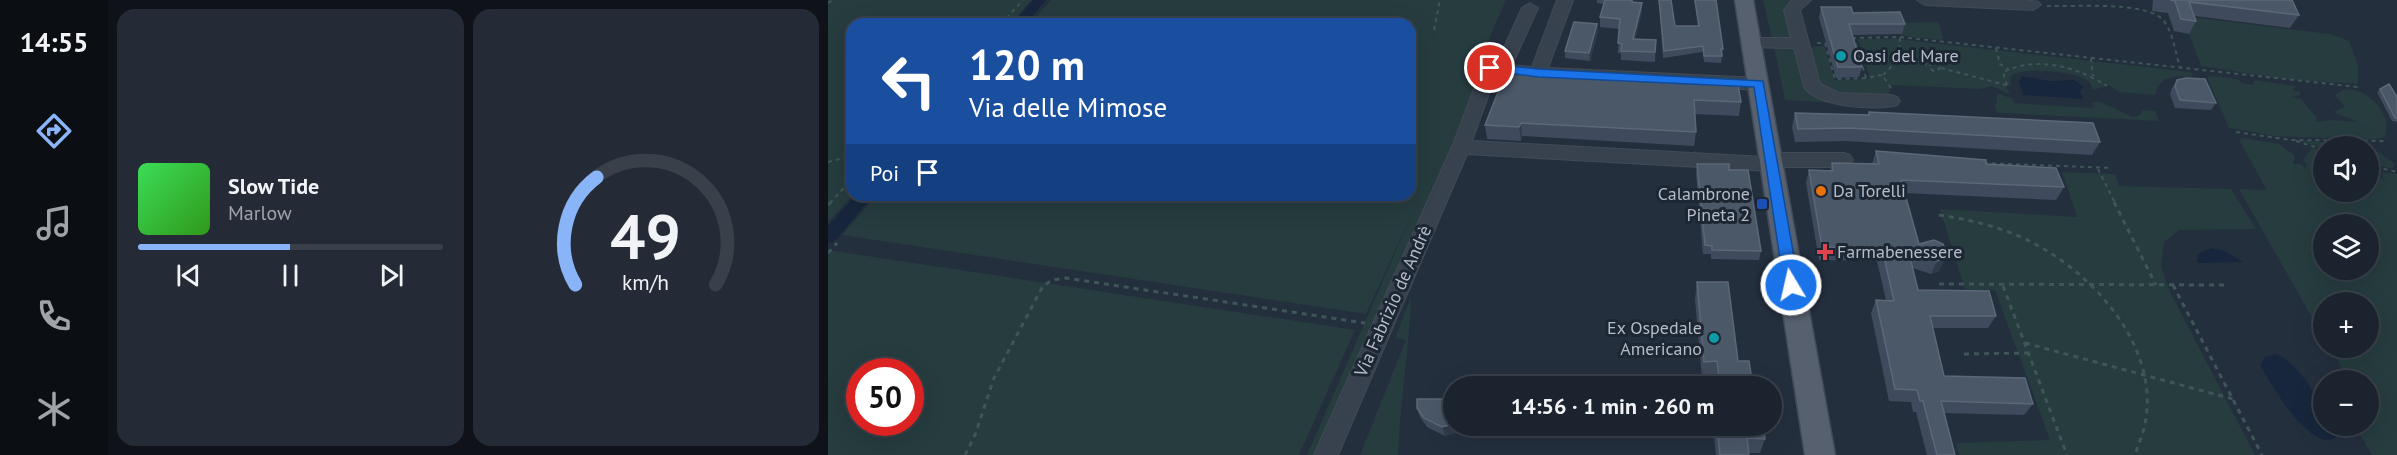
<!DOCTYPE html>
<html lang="it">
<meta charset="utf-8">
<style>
:root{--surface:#1b232e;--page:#242b36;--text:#f1f3f6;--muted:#a0a4aa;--line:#39404a;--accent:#8ab4f8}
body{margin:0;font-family:"PT Sans",sans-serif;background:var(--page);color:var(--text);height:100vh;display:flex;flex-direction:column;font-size:22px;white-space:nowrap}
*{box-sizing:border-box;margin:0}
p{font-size:20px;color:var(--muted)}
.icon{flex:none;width:33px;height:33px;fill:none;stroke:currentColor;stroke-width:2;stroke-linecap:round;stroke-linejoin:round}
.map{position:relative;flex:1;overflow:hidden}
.side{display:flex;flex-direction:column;gap:9px;padding:9px;background:#0f1319;width:720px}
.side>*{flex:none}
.hud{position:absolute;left:18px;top:18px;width:570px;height:183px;border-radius:18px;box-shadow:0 6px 24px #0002,0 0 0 2px var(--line);background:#1a4fa0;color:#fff;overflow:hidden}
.buttons{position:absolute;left:1485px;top:136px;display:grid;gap:12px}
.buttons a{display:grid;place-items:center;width:66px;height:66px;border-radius:50%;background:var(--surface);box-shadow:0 6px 24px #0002,0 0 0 2px var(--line);font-size:30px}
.speed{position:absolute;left:18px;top:358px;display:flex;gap:12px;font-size:30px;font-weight:700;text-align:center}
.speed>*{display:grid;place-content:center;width:78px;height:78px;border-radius:50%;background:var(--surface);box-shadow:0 6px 24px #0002,0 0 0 2px var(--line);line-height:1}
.speed .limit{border:9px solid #d22;background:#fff;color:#111}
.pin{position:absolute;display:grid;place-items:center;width:51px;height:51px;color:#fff;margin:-26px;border:3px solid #fff;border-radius:50%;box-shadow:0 2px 6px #0007}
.me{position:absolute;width:66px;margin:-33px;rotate:351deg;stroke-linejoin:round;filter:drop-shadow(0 0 4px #0008)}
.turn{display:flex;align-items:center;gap:21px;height:126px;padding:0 24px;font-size:27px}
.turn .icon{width:78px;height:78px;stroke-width:2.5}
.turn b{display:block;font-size:42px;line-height:51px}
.then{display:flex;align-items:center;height:57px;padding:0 24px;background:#0003;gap:12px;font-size:22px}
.side .card{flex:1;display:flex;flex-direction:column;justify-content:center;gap:9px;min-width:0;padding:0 21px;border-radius:18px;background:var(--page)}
.side .dial{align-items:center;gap:0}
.dial svg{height:156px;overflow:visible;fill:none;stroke:var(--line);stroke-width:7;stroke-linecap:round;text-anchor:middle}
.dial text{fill:var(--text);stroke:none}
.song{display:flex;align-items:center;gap:18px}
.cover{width:72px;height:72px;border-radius:9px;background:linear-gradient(135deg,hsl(130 70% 55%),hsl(110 70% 35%))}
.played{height:6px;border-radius:3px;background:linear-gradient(90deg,var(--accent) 50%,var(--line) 50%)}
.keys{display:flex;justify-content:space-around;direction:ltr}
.side .tiles{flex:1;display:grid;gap:9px;grid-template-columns:repeat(2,1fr)}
.trip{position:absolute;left:615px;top:376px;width:339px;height:60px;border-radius:30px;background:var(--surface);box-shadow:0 6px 24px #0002,0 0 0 2px var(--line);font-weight:800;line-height:60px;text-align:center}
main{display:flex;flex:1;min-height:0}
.menu{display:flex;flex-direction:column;width:108px;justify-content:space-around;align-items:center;background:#0b0e12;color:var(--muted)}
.menu .icon{width:42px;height:42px}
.menu .current{color:var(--accent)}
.menu b{font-size:27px;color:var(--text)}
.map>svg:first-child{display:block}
</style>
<main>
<nav class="menu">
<b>14:55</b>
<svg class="icon current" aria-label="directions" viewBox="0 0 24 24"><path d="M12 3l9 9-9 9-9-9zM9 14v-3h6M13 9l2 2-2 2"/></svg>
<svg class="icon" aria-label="music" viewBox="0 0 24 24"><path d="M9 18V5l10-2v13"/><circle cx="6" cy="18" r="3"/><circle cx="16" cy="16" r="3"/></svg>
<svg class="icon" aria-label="phone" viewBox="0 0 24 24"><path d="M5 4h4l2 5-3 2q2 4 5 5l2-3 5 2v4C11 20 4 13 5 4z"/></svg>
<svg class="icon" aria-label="climate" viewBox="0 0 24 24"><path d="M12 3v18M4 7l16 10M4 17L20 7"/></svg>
</nav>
<section class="side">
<div class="tiles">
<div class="card">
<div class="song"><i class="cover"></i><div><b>Slow Tide</b><p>Marlow</p></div></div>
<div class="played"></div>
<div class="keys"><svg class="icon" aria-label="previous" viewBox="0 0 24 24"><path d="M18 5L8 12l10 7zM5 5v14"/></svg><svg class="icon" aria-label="pause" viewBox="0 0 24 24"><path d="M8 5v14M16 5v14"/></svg><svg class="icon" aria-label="next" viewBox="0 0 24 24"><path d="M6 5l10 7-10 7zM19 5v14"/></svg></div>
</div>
<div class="card dial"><svg viewBox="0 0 100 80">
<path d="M14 69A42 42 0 1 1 86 69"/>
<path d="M14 69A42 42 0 0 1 25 14" stroke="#8ab4f8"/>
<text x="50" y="56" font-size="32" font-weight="700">49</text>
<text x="50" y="72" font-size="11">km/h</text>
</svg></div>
</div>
</section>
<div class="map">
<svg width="1569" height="455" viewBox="0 0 1569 455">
<rect width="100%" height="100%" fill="#242f3e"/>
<!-- green -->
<path fill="#263c3f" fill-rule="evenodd" d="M0,0H204L182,24H24L25,195L0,222Z
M223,0H678L645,76L654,81L495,455H479L585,212L538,314L14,235L49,195H582V24H202Z
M935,0H965L962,39L944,40Z
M1354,16L1502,34L1521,41L1530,65V84L1456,79L1373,66Z
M1109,22L1112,25L1115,40L1074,36L1069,23Z
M1030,39H1069L1363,72L1365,77C1348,76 1331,75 1327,95L1291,92L1281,85L1265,90C1263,85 1262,81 1257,79C1244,71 1190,66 1182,77L1183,85L1178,87L1182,94L1163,86L1152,89L1063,85L1060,96L1011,94L990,87L978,48L996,46L1007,80L1042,79Z
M946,47L967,49L975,82L1009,103L957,100Z
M1386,76L1409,79L1414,83L1425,85L1426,80L1467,86L1465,91H1472V95L1463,97L1473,99L1488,117V122L1505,120L1530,122L1505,112L1517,107L1507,95C1525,80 1550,99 1557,118C1560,124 1557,131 1557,137L1546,140L1447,136L1401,128L1379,77Z
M1169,93L1185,99L1186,103L1265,108L1264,103L1270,101L1305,117L1312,115L1314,110L1327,111L1331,121L1169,113L1166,104L1169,103Z
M1415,138L1451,144L1467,156L1465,164H1472L1477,168L1479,166L1475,160L1484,148L1495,152L1496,192H1540L1541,166L1548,168L1555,182L1554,172L1569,174V455H1544L1527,426H1540V381H1521L1502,348H1540V303H1496L1495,337L1411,189L1439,190L1411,140ZM1496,225H1540V270H1496Z
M1470,140L1542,146L1566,163L1565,169L1541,163L1540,147L1495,149Z
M1234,172L1287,174L1291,186L1403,189L1428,229L1351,230L1336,242L1333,266L1341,290L1427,455H1131L1128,443L1222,440L1167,290H1137L1112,209L1249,217Z
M0,250L527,330L471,455H0ZM32,372H82V423H32Z
M583,297C581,350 572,402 570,455H532L578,340L567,338Z"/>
<!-- water -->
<path fill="#17263c" d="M1194,76L1221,81L1246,80L1256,87L1252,91L1255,99L1195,95L1191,82Z
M1383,248L1397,251L1415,262L1369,263L1370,254Z
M1447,354C1470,361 1496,403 1496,426H1503L1508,437C1483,455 1441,381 1432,365L1437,357Z"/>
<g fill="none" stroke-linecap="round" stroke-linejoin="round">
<!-- canal -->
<path fill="#17263c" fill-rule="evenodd" d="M205,0H218L198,24H184Z
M28,195H46L6,242L0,243V226Z"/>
<defs>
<path id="minor" d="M729,0H745L720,68L931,78L939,84L931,90L668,74L644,141L936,157L943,153H1016L1022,155L1025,160L1022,165L1016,167H952L944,171L639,154L510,455H486L624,147L654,68L656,64L669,63L694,8L702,3L710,8L684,65L704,67Z
M964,0H983L972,10L992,84L1011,93L1063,95L1069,97L1072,101L1069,105C1048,111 989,107 976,87L966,48L918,47L916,43L918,39L924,38H963L956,10Z
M1089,0H1197L1210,2L1213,5L1205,10L1097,5Z"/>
<path id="major" d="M907,0H925L1007,455H977Z"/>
</defs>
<!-- minor casing -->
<use href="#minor" stroke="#414a57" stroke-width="2"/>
<!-- major casing -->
<use href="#major" stroke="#414a57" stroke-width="3"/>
<!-- path-far1 -->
<path stroke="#3f5557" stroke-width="2" stroke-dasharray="4 4" stroke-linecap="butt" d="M0,3L5,0
M1219,6C1244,7 1316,1 1334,19C1345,30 1347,53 1352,67
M173,24L195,0
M606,30L612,0
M989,43H997L1007,79L1038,78
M1168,48L1172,64L1180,69
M1072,57L1101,65
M1263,58L1265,76
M1102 66a5 5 0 1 1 10 0a5 5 0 1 1-10 0Z
M1113,68L1178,85
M1055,75L1071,59L1072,37
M1179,85L1175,72C1210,56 1247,66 1279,86
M1063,88L1054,75L1038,78L1026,38L1072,37L1530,87
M1408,132L1463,140L1558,141
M1468,141L1496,150
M0,162L24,156
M1156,163L1284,168
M1540,165L1569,172
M1270,169L1287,203
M2,203L24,179"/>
<!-- path -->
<path stroke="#3f5557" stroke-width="3" stroke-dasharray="5 5" stroke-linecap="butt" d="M1286,202L1328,285
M0,205L3,202
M1111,215C1144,220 1178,228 1207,244C1269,277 1332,349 1317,424C1315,435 1310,445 1307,455
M0,253L9,243
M1111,284L1396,285
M1345,285L1434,455
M1175,286L1239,455
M1197,343L1405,399
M1136,354L1200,353
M137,455L147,435L166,378L215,286L224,280L238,278L537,323"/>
<!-- minor -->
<use href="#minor" fill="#38414e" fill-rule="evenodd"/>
<!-- major -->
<use href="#major" fill="#56606e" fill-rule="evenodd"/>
</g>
<!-- wall -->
<path fill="#3f4b5c" d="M769,0H805V2L814,12L807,39L828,40L827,62L793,60V53H790L791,29L772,27V17L776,4L769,3Z
M831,0L847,26H870L866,0H888L895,49L893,63L876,62L875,52L835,58Z
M1325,0H1464L1471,15L1462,28L1367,16L1368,21L1361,34L1346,31L1340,13L1324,11Z
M993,7L1025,13L1077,24L1074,34L1024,35L1034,67L1031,77L1008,78L991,18Z
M769,24L770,31L762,61L737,58V51Z
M678,72L913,102L911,116L867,114L868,132L866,146L694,136L693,141L659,139L657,125Z
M1349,80L1388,103L1383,110L1347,108L1342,94L1344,88Z
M1552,89L1569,97V122L1564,121L1549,92Z
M1041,112L1272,142L1264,155L1017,141L967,142L964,127L967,113L1040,115Z
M1048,151L1158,164L1236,187L1228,200L1076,193L1091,244L1117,258L1111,271L1103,274L1085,268L1090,290L1168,316L1160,328H1105L1116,376L1205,404L1196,415L1116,413L1127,455H1099L1088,412H1085L1083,402L1061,401L1043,313L1048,300H1058L1049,261L991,260L978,183L981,170H1002L1004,163L1044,164Z
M869,164L901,170L933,251L931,260L883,259V254H875L868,173Z
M869,282L910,361L925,387H888L887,377H874L867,299Z
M589,408L626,426H645L644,428L617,436L599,427L592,417Z
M885,426H935L937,439L932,453H921V455H888Z"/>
<!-- shaded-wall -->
<path fill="#2f3b4b" d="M814,3V12L805,48V39Z
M769,24L770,31L762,61L761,53Z
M693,123L694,136L693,141L691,127Z
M1117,258L1111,271L1103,274L1109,261Z
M626,424V426H645L644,428L617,436L614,427Z"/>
<!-- building -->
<path fill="#4b5868" stroke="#5c6777" stroke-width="1.5" d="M777,0H804V2L814,3L805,39L828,40L827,52L793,51L794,44L790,43L792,19L772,17Z
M831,0H843L847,26H871L867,0H888L895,49H893L894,56H876L875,46L836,51Z
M1342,0H1464L1471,15L1361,2L1368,21L1353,19L1347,1Z
M993,7H1023L1025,13L1072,12L1077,24H1021L1034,67H1010Z
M746,22L769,24L761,53L737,51Z
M678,72L910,85L913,102L866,100L868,132L693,123L691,127L657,125Z
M1358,78L1377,79L1388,103L1352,100L1347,86L1349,80Z
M1561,84L1569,97V118H1567L1552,89Z
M1041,112L1265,123L1272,142L1021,128L970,129L967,113L1041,115Z
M1048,151L1158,160V164L1228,168L1236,187L1073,180L1091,244L1106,240L1115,244L1118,252L1117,258L1109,261L1081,253L1090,290L1161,291L1168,316H1102L1116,376L1197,378L1205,404L1113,401L1127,455H1109L1095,401H1092L1089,390L1067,389L1048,300L1066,301L1054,248L994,247L981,170L1005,171L1004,163L1051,164Z
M869,164H901V170H920L933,251L884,250V246L877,245Z
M869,282H900L910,361H921L925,387H892L889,361L876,362Z
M589,399H626V424L614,427L596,418L589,408Z
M889,426H935L937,439L919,438L921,455H892Z"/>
<!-- route -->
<path fill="#1a73e8" stroke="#114b97" stroke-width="1.5" d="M662,64L710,69L935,81L971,285L969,289L963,291L956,285L926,87L710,77L658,70L656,68Z"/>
<!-- markers -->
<g fill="#0f9aa8" stroke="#1d2633" stroke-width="2">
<circle cx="1013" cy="56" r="6"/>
<circle cx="886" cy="338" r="6"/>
</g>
<circle fill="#e8710a" stroke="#1d2633" stroke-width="2" cx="993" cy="191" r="6"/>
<rect fill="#1a4fb4" stroke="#1d2633" stroke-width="2" x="928" y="198" width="12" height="12" rx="3"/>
<path fill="#e0444e" stroke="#1d2633" stroke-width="2" d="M994 243h6v6h6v6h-6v6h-6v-6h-6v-6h6z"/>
<g text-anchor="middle" stroke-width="6" stroke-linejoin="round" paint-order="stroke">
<!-- poi labels -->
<g font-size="18" fill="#b4bcc9" stroke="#1d2633" text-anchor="start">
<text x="1025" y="62">Oasi del Mare</text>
<text x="1005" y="197">Da Torelli</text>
<text x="922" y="200" text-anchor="end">Calambrone<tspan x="922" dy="21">Pineta 2</tspan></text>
<text x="1009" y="258">Farmabenessere</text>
<text x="874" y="334" text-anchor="end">Ex Ospedale<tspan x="874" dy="21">Americano</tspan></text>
</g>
<!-- street labels -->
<g font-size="18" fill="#b4bcc9" stroke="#1d2633">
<text transform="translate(565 301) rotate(-66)" y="6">Via Fabrizio de Andrè</text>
</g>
</g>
</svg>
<div class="buttons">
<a><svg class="icon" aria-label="sound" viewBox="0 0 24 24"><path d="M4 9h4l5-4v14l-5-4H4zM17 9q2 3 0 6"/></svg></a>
<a><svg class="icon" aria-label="layers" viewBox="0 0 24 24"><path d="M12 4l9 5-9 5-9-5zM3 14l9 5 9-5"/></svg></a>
<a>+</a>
<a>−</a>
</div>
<div class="speed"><div class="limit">50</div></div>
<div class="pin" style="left:662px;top:68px;background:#d93025"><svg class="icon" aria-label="arrive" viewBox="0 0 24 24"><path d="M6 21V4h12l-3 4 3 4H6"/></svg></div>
<svg class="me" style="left:963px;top:285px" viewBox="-20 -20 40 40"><circle r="17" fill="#1a73e8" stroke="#fff" stroke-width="3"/><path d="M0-11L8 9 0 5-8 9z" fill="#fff"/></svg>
<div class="trip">14:56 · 1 min · 260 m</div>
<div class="hud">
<div class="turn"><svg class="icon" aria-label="left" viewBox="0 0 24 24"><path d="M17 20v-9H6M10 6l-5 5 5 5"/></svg><div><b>120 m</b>Via delle Mimose</div></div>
<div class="then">Poi<svg class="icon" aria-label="arrive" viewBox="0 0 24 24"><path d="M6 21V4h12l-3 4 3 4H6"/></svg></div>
</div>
</div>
</main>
